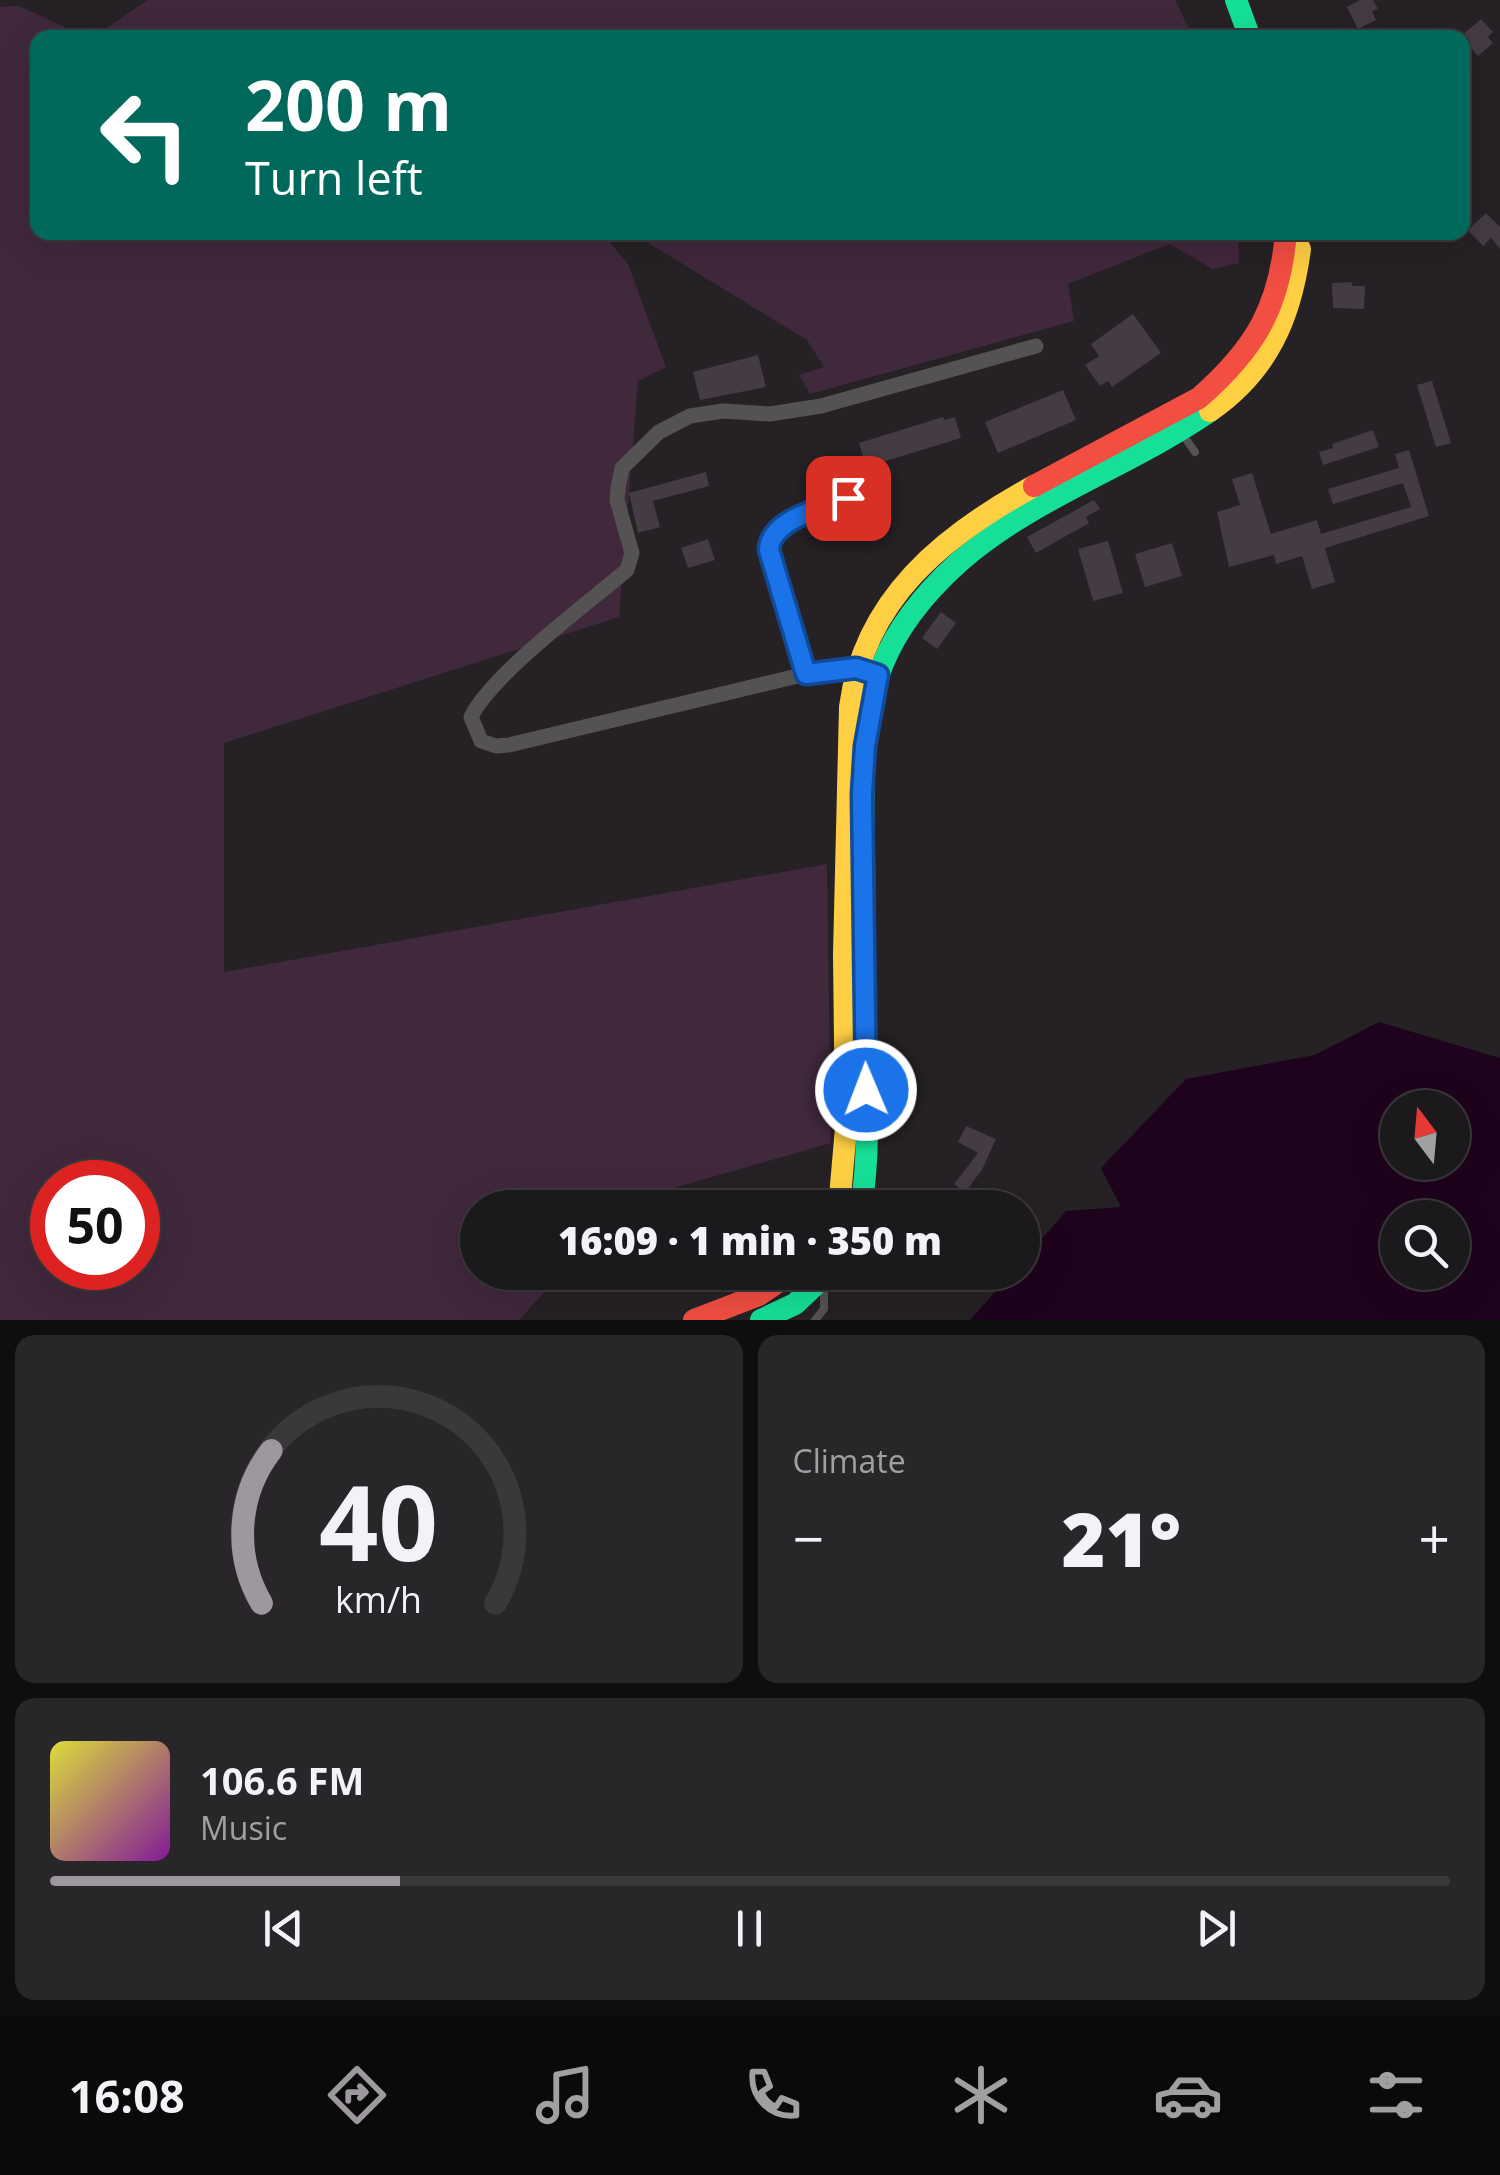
<!DOCTYPE html>
<meta charset="utf-8">
<style>
:root{--surface:#1c191c;--page:#292629;--text:#f1f3f6;--muted:#a0a0a3;--line:#3a383b;--accent:#9d989d}
body{margin:0;font-family:"Open Sans",sans-serif;background:var(--page);color:var(--text);height:100vh;display:flex;flex-direction:column;font-size:38px;white-space:nowrap}
*{box-sizing:border-box;margin:0}
p{font-size:32px;color:var(--muted)}
.icon{flex:none;width:55px;height:55px;fill:none;stroke:currentColor;stroke-width:2;stroke-linecap:round;stroke-linejoin:round}
.map{position:relative;height:1320px;overflow:hidden}
.panel{display:flex;flex-direction:column;gap:15px;padding:15px;background:#0f0e0f;flex:1}
.panel>*{flex:none}
.top-card{position:absolute;left:30px;top:30px;width:1440px;height:210px;border-radius:20px;box-shadow:0 10px 40px #0002,0 0 0 2px var(--line);background:#00695c;color:#fff;overflow:hidden}
.needle{width:65px;rotate:344deg}
.tools{position:absolute;left:1380px;top:1090px;display:grid;gap:20px}
.tools a{display:grid;place-items:center;width:90px;height:90px;border-radius:50%;background:var(--surface);box-shadow:0 10px 40px #0002,0 0 0 2px var(--line);font-size:50px}
.speed{position:absolute;left:30px;top:1160px;display:flex;gap:20px;font-size:50px;font-weight:700;text-align:center}
.speed>*{display:grid;place-content:center;width:130px;height:130px;border-radius:50%;background:var(--surface);box-shadow:0 10px 40px #0002,0 0 0 2px var(--line);line-height:1}
.speed .limit{border:15px solid #d22;background:#fff;color:#111}
.pin{position:absolute;display:grid;place-items:center;width:85px;height:85px;color:#fff;margin:-42px;border-radius:20px;box-shadow:0 5px 15px #0006}
.me{position:absolute;width:110px;margin:-55px;rotate:359deg;stroke-linejoin:round;filter:drop-shadow(0 0 8px #0008)}
.turn{display:flex;align-items:center;gap:35px;height:210px;padding:0 50px;font-size:45px}
.turn .icon{width:130px;height:130px;stroke-width:2.5}
.turn b{display:block;font-size:70px;line-height:85px}
.big{font-size:75px;font-weight:800;line-height:1.1}
.panel .widget{flex:1;display:flex;flex-direction:column;justify-content:center;gap:15px;min-width:0;padding:0 35px;border-radius:20px;background:var(--page)}
.panel .dial{align-items:center;gap:0}
.dial svg{height:260px;overflow:visible;fill:none;stroke:var(--line);stroke-width:7;stroke-linecap:round;text-anchor:middle}
.dial text{fill:var(--text);stroke:none}
.song{display:flex;align-items:center;gap:30px}
.cover{width:120px;height:120px;border-radius:15px;background:linear-gradient(135deg,hsl(60 70% 55%),hsl(290 70% 35%))}
.played{height:10px;border-radius:5px;background:linear-gradient(90deg,var(--accent) 25%,var(--line) 25%)}
.keys{display:flex;justify-content:space-around;direction:ltr}
.heat{display:flex;justify-content:space-between;align-items:center;font-size:55px;direction:ltr}
.panel .tiles{flex:1;display:grid;gap:15px;grid-template-columns:1fr 1fr}
.widget:last-child{grid-column:span 2}
.trip{position:absolute;left:460px;top:1190px;width:580px;height:100px;border-radius:50px;background:var(--surface);box-shadow:0 10px 40px #0002,0 0 0 2px var(--line);font-weight:800;line-height:100px;text-align:center}
.tabs{display:flex;height:160px;justify-content:space-around;align-items:center;background:#0b0a0b;color:var(--muted)}
.tabs .icon{width:70px;height:70px}
.tabs .current{color:var(--accent)}
.tabs b{font-size:45px;color:var(--text)}
.map>svg:first-child{display:block}
</style>
<div class="map">
<svg width="1500" height="1320" viewBox="0 0 1500 1320">
<rect width="100%" height="100%" fill="#252125"/>
<!-- green -->
<path fill="#40283d" fill-rule="evenodd" d="M148,0H1175L1193,37H93Z
M19,6L86,37L38,38V232L602,233L628,264L666,367L638,381L619,617L224,743V972L827,864L831,1143L628,1201L622,1207L478,1208V1272L562,1273L519,1320H0V7ZM52,1182H138V1268H52Z
M1238,233L1239,263L1212,269L1170,244L1068,284L1074,321L810,394L799,375L824,367L807,340L650,244L642,233Z"/>
<!-- water -->
<path fill="#1e031c" fill-rule="evenodd" d="M1379,1022L1500,1058V1320H970L1012,1273L1022,1272L1023,1261L1066,1211L1121,1207L1101,1168L1186,1079L1315,1055ZM1398,1108H1452V1162H1398ZM1398,1218H1452V1272H1398Z"/>
<!-- building -->
<path fill="#453b44" d="M1360,0H1373L1378,9L1372,11L1376,20L1358,29L1347,7Z
M1481,19L1493,32L1488,37L1493,43L1478,56L1461,36Z
M1486,213L1500,227V249L1491,238L1483,246L1468,230Z
M1352,282V286H1365L1364,309L1333,308L1332,283Z
M1133,314L1161,353L1112,387L1108,381L1100,386L1085,365L1099,356L1091,344Z
M758,355L766,387L700,400L693,372Z
M1432,381L1451,443L1436,447L1417,385Z
M1063,390L1076,420L998,453L985,422Z
M943,417L944,420L955,417L961,438L866,467L859,443Z
M1373,430L1379,447L1323,465L1319,452L1333,448L1332,444Z
M1409,450L1429,516L1325,548L1335,582L1312,589L1302,556L1276,564L1274,555L1229,567L1217,512L1240,505L1232,479L1252,473L1271,534L1317,520L1321,534L1411,507L1403,483L1333,504L1328,489L1399,468L1395,454Z
M706,472L709,486L653,501L660,527L638,533L629,493Z
M1094,500L1100,509L1086,517L1089,523L1036,553L1027,537Z
M708,539L715,560L688,568L681,548Z
M1108,541L1123,593L1093,601L1078,549Z
M1172,543L1182,576L1145,587L1135,554Z
M941,612L956,623L937,649L922,638Z
M966,1126L996,1139L982,1170L965,1192L954,1184L978,1153L958,1142Z"/>
<g fill="none" stroke-linecap="round" stroke-linejoin="round">
<!-- lane -->
<path stroke="#545253" stroke-width="8" d="M1183,435L1195,452
M815,1320L824,1309V1283"/>
<!-- street -->
<path stroke="#545253" stroke-width="15" d="M861,669L806,674L509,745L496,746L481,741L471,717C492,674 587,604 627,570L632,553L617,500L618,488L622,468L659,432L690,416L723,411L770,414L821,406L1036,346
M806,674L769,550C770,519 823,508 848,498"/>
<!-- fast -->
<path stroke="#16e098" stroke-width="22" d="M1236,0L1250,38
M861,1208C871,1147 866,1088 864,1027C862,969 865,911 864,853C863,791 860,725 882,666C898,625 926,592 958,563C1033,497 1129,467 1210,411
M761,1320L795,1304L829,1272"/>
<!-- slow -->
<path stroke="#ffcf43" stroke-width="22" d="M1210,411C1268,371 1291,317 1300,249
M839,1208L846,1128L844,954L850,707C864,599 944,535 1034,486"/>
<!-- jam -->
<path stroke="#f24e42" stroke-width="22" d="M1034,486L1199,398C1255,349 1280,307 1286,232
M694,1320L759,1295L793,1272"/>
</g>
<g fill="none" stroke-linecap="round" stroke-linejoin="round">
<defs>
<path id="route" d="M848,498C823,508 770,519 769,550L806,674L856,668L878,675L865,746L862,794L866,1090"/>
</defs>
<!-- route casing -->
<use href="#route" stroke="#114b97" stroke-width="25"/>
<!-- route -->
<use href="#route" stroke="#1a73e8" stroke-width="18"/>
</g>
</svg>
<div class="tools">
<a><svg class="needle" viewBox="-14 -14 28 28"><path d="M0-13l5 13h-10z" fill="#e53935"/><path d="M0 13l5-13h-10z" fill="#a0a0a3"/></svg></a>
<a><svg class="icon" aria-label="search" viewBox="0 0 24 24"><circle cx="10" cy="10" r="6"/><path d="M15 15l6 6"/></svg></a>
</div>
<div class="speed"><div class="limit">50</div></div>
<div class="pin" style="left:848px;top:498px;background:#d93025"><svg class="icon" aria-label="arrive" viewBox="0 0 24 24"><path d="M6 21V4h12l-3 4 3 4H6"/></svg></div>
<svg class="me" style="left:866px;top:1090px" viewBox="-20 -20 40 40"><circle r="17" fill="#1a73e8" stroke="#fff" stroke-width="3"/><path d="M0-11L8 9 0 5-8 9z" fill="#fff"/></svg>
<div class="trip">16:09 · 1 min · 350 m</div>
<div class="top-card">
<div class="turn"><svg class="icon" aria-label="left" viewBox="0 0 24 24"><path d="M17 20v-9H6M10 6l-5 5 5 5"/></svg><div><b>200 m</b>Turn left</div></div>
</div>
</div>
<section class="panel">
<div class="tiles">
<div class="widget dial"><svg viewBox="0 0 100 80">
<path d="M14 69A42 42 0 1 1 86 69"/>
<path d="M14 69A42 42 0 0 1 17 22" stroke="#9d989d"/>
<text x="50" y="56" font-size="32" font-weight="700">40</text>
<text x="50" y="72" font-size="11">km/h</text>
</svg></div>
<div class="widget"><p>Climate</p>
<div class="heat"><a>−</a><b class="big">21°</b><a>+</a></div>
</div>
<div class="widget">
<div class="song"><i class="cover"></i><div><b>106.6 FM</b><p>Music</p></div></div>
<div class="played"></div>
<div class="keys"><svg class="icon" aria-label="previous" viewBox="0 0 24 24"><path d="M18 5L8 12l10 7zM5 5v14"/></svg><svg class="icon" aria-label="pause" viewBox="0 0 24 24"><path d="M8 5v14M16 5v14"/></svg><svg class="icon" aria-label="next" viewBox="0 0 24 24"><path d="M6 5l10 7-10 7zM19 5v14"/></svg></div>
</div>
</div>
</section>
<nav class="tabs">
<b>16:08</b>
<svg class="icon current" aria-label="directions" viewBox="0 0 24 24"><path d="M12 3l9 9-9 9-9-9zM9 14v-3h6M13 9l2 2-2 2"/></svg>
<svg class="icon" aria-label="music" viewBox="0 0 24 24"><path d="M9 18V5l10-2v13"/><circle cx="6" cy="18" r="3"/><circle cx="16" cy="16" r="3"/></svg>
<svg class="icon" aria-label="phone" viewBox="0 0 24 24"><path d="M5 4h4l2 5-3 2q2 4 5 5l2-3 5 2v4C11 20 4 13 5 4z"/></svg>
<svg class="icon" aria-label="climate" viewBox="0 0 24 24"><path d="M12 3v18M4 7l16 10M4 17L20 7"/></svg>
<svg class="icon" aria-label="car" viewBox="0 0 24 24"><path d="M5 17H2v-5l4-1 3-4h7l3 4 3 1v5h-3M9 17h6M6 11h13"/><circle cx="7" cy="17" r="2"/><circle cx="17" cy="17" r="2"/></svg>
<svg class="icon" aria-label="filters" viewBox="0 0 24 24"><path d="M4 7h16M4 17h16"/><circle cx="9" cy="7" r="2"/><circle cx="15" cy="17" r="2"/></svg>
</nav>
